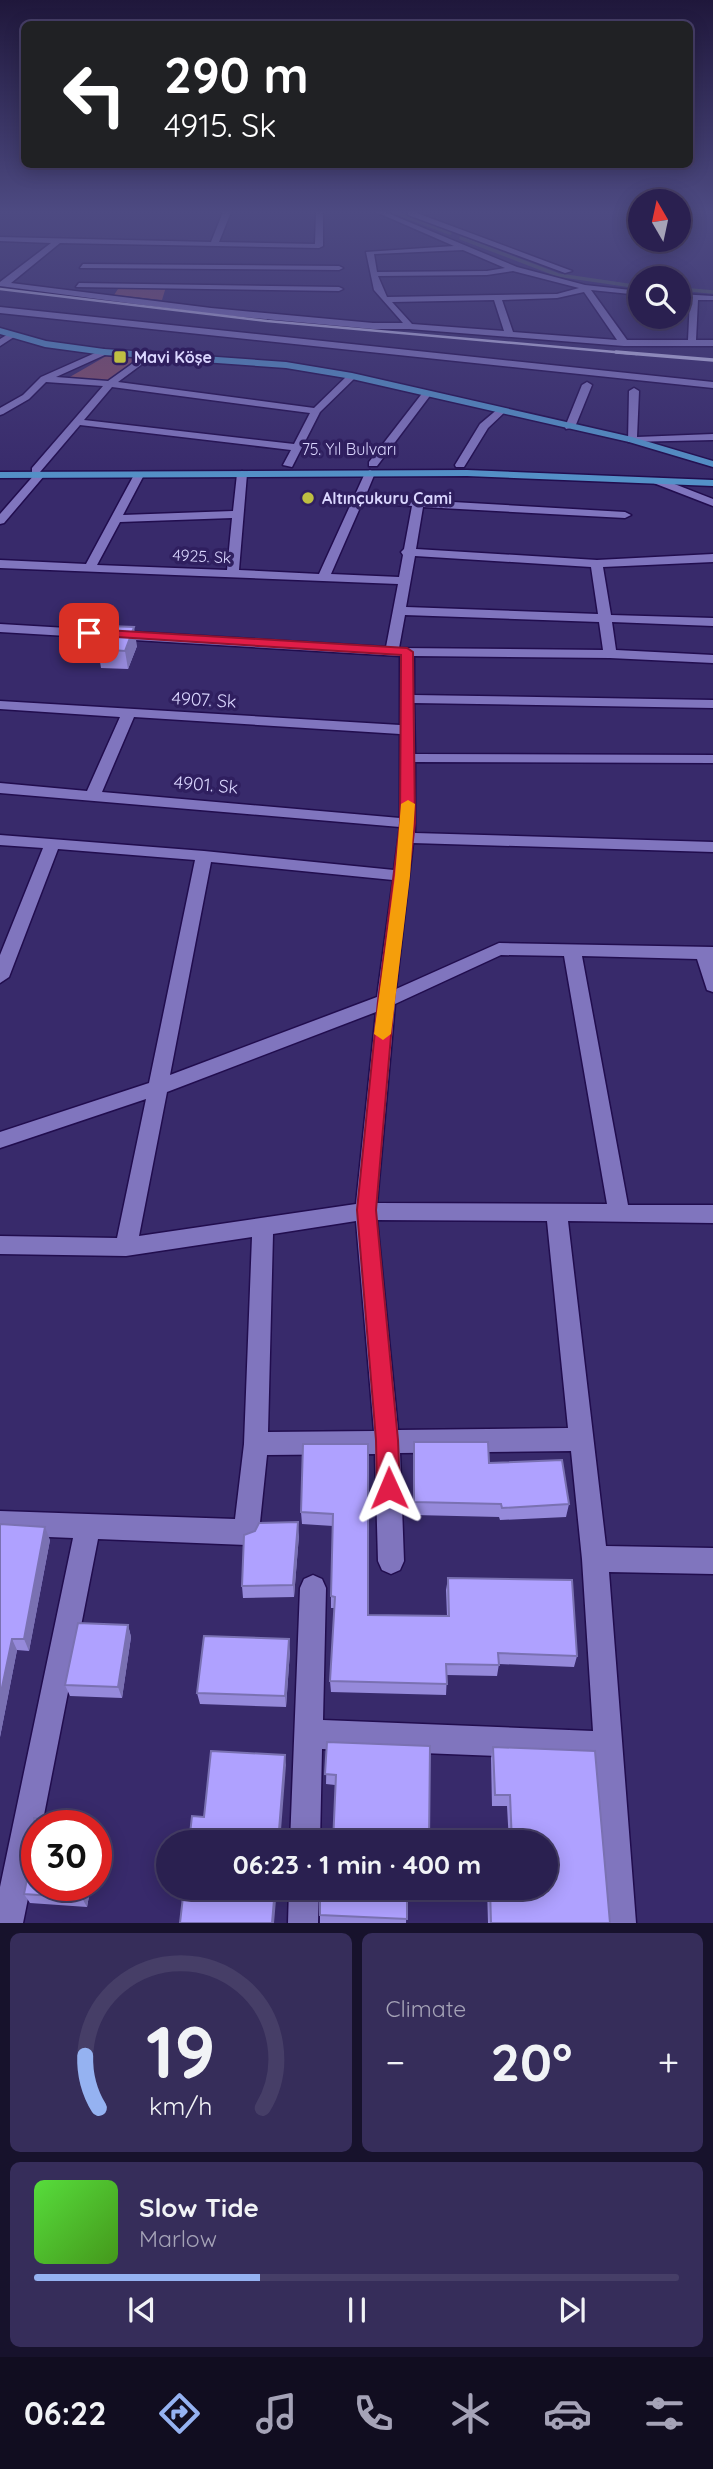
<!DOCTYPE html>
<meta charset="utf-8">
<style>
:root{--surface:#2a2050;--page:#362d5a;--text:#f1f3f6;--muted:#a5a3b7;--line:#463e67;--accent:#95b2f1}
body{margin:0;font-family:Quicksand,sans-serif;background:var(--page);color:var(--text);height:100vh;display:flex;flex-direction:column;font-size:26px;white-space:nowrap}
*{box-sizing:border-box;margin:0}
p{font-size:23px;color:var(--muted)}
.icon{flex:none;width:38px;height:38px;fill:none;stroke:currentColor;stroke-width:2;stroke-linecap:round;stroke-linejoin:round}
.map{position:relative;height:1923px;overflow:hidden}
.details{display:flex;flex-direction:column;gap:10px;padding:10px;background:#17122c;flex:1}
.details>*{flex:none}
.top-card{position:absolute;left:21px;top:21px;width:672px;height:147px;border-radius:10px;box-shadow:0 4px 18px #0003,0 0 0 2px var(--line);background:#202124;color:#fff;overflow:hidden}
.needle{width:46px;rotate:351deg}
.controls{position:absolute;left:628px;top:189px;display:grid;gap:14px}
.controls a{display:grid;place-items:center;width:63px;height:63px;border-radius:50%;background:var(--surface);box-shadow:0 4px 18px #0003,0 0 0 2px var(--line);font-size:35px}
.speed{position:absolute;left:21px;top:1810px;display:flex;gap:14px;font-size:35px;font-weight:700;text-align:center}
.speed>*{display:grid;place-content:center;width:91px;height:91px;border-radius:50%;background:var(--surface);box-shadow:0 4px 18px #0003,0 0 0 2px var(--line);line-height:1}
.speed .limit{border:10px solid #d22;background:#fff;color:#111}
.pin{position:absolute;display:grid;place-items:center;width:60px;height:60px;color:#fff;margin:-30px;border-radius:14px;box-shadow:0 4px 10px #0006}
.me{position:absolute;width:77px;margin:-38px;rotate:359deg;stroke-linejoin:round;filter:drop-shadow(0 0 5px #0008)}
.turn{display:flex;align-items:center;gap:24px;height:147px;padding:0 28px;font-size:32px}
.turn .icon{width:91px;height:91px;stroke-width:2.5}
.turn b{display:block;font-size:49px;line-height:60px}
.big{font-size:52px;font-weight:700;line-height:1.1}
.details .card{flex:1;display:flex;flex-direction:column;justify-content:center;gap:10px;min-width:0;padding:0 24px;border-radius:10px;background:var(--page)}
.details .dial{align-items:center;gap:0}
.dial svg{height:182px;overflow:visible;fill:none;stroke:var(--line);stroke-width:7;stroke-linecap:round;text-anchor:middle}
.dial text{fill:var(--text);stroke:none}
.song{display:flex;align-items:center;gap:21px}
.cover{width:84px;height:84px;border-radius:10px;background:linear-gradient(135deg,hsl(110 70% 55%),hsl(100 70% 35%))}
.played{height:7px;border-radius:4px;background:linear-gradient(90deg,var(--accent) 35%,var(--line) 35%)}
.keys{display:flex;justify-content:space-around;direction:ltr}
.heat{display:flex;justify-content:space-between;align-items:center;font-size:38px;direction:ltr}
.details .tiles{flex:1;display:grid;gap:10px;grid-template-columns:1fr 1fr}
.card:last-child{grid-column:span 2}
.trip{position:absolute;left:156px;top:1830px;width:402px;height:70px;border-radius:35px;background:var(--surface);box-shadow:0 4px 18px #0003,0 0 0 2px var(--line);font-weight:700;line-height:70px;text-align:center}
.dock{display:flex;height:112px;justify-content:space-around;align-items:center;background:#110d20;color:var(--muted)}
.dock .icon{width:49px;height:49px}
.dock .active{color:var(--accent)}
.dock b{font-size:32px;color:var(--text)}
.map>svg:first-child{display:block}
</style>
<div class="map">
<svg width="713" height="1923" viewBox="0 0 713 1923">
<rect width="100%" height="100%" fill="#382a6b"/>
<!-- green -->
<path fill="#844e68" d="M120,286L166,287L162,300L114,295Z
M108,355L135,357L140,360L109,383L68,378Z"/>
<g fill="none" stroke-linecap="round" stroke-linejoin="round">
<!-- stream -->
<path stroke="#4d5960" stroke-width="3.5" d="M394,212L450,233
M461,238L558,275L640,287
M679,289L713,292"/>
<defs>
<path id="minor" d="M223,212H231L219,242L315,244L316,212H323V246L319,248L60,243L11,283L211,308L373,323H403L374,290L366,252L454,246L376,212H385L517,267L585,285L640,291V295L591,290L627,340H688L690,299L679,298V294L713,296V300H698L696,340H713V346H624L409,329H373L211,314L0,286V282L51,243L0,241V237L211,242ZM463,250L505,268L487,271L377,272L374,254ZM513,271L579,288L557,294L387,297L378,276L487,275ZM584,292L617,340L513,332L502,300L557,298ZM494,300L504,331L412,324L392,302Z
M408,212H414L572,271L565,273L408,215Z
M83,264L339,266L343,268L339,270L80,268Z
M79,283L339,287L343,289L339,291L76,287Z
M0,307L713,382V388L0,313Z
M10,333L17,335L0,346V339Z
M104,349L109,352L107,354L56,377L108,381L150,351L153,352V356L118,382L314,408L349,374L357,376L320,412L292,467L283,465L291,450L80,425L40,472H32V468L103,386L46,382L29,399L3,414L0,415V408L23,395L41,377ZM112,387L310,413L294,444L84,420Z
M587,382L592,385L575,427L566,429L565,427L582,385Z
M634,388L639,391L637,437L713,434V440L628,442L629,391Z
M424,391L432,393L377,466H369V462Z
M499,408L507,410L488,428L464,467H456L455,465L480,424Z
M370,470L375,473L365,497L625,512L631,515L625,518L423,507L416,549L597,560L713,554V562L603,567L611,615L713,618V626L612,622L616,650L713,655V663L610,658L414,656V695L713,700V708L414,703L415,754L713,755V763L415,762V833L713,842V852L413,843L396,989L499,943L713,947V992L707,990L697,959L582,956L628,1205H713V1223L568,1221L606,1546L713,1548V1574L609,1572L636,1923H606L595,1760L322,1749L320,1843H290L300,1588L304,1579L313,1575L322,1579L326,1588L323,1720L593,1731L582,1559L571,1451L400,1453L404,1561L400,1570L391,1574L382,1570L378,1561L375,1454L267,1455L259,1532L255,1541L246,1545L98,1539L42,1825H37V1854L23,1923H0V1887L73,1538L0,1535V1511L235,1519L244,1444L252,1237L126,1256L0,1254V1236L117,1238L146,1099L0,1148V1132L149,1083L195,860L58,849L9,977L0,983V955L43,848L0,845V835L204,851L394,870L400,827L0,793V783L87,791L120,717L0,709V701L400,725V656L0,632V624L386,647L398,584L0,568V560L86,564L135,473L144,475L123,515L233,511L237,474L242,471L247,474L239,570L319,574L365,473ZM362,503L412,506L404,549L401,552L403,555L399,577L331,574ZM232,518L227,570L97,565L120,522ZM415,556L591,567L598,614L406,607ZM405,615L599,622L603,650L399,648ZM134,717L400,734V818L102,792ZM211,862L393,880L377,997L170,1075ZM501,955L564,956L607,1204L377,1203L395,1004ZM376,1012L356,1204L139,1236L167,1092ZM377,1220L547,1221L568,1428L398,1430ZM356,1221L374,1431L268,1432L273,1234Z
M35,474L44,476L4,523L0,524V514Z
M651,478H659L713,499V506L651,482Z
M289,1888H319L318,1923H288Z"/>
<path id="major" d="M0,328L46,341L104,349L286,362L352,373L632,437L713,461V467L629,442L352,379L286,368L104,355L45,347L0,334Z
M467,470L713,480V486L467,476L0,478V472Z"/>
</defs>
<!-- minor casing -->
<use href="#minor" stroke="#210d4e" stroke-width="3"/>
<!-- major casing -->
<use href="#major" stroke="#210d4e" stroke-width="3"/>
<!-- minor -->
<use href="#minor" fill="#8075be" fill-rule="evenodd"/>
<!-- major -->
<use href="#major" fill="#5491c8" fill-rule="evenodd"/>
<!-- rail-far1 -->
<path stroke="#c5c0eb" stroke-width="2.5" d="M0,289L267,321L637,354"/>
<!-- rail -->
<path stroke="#c5c0eb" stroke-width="3.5" d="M616,352L713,360"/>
</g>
<!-- wall -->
<path fill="#968adb" d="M137,646L128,669L101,668L98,649Z
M414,1442L489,1463L569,1504L566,1517L500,1520L499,1517L414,1515Z
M368,1444V1615L447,1616L446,1590L448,1578L577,1656L574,1667L499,1664L497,1676L447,1675L446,1695L331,1692L330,1681L335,1608H331V1596L333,1526L302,1524L301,1512Z
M0,1524L50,1540L29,1651L17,1650L0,1737Z
M299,1535L294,1597L243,1598L242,1586Z
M128,1625L131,1637L122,1698L70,1696L65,1685Z
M290,1651L286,1707L200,1704L197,1693Z
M327,1742L429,1843L335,1785L326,1784Z
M493,1747L610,1923H488L487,1888H546V1843H509L507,1806H492L491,1758Z
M96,1822L100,1832L37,1885H91L87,1907L30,1903L24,1894Z
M407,1888L406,1923H320V1915Z"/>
<!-- shaded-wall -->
<path fill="#7a71b2" d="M134,627L137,646L128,669L125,651Z
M298,1522L299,1535L294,1597L293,1585Z
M45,1527L50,1540L29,1651L24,1639Z
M128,1625L131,1637L122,1698L118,1687Z
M12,1639L17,1650L0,1737V1697Z
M289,1639L290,1651L286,1707L285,1696Z
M285,1755L286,1765L280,1843H278Z
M96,1822L100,1832L96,1853V1825H95Z
M85,1885H91L87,1907L82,1898Z
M275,1888H277L274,1923H272Z"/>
<!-- building -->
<path fill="#afa1ff" stroke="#7a71b2" stroke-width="2" d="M108,626L134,627L125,651L98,649Z
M414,1442H488L489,1463L562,1460L569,1504L502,1508L501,1504L414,1502Z
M303,1444H368V1615L449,1616L448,1578L572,1580L577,1656L498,1653L499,1665L446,1664L447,1684L330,1681L335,1597L331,1596L333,1514L301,1512Z
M298,1522L293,1585L242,1586L244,1535L255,1531L259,1523Z
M0,1524L45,1527L24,1639H12L0,1697Z
M78,1623L128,1625L118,1687L65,1685Z
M204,1636L289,1639L285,1696L197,1693Z
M327,1742L430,1746L429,1843H333L336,1775L325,1774Z
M493,1747L595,1751L610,1923H491L490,1888H546V1843H512L510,1795H495Z
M211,1751L285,1755L278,1843H189L192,1816L204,1817Z
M34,1818L96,1822L95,1825H37V1885H85L82,1898L24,1894L34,1845Z
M184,1888H275L272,1923H180Z
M320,1888H407V1919L320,1915Z"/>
<!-- sky -->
<linearGradient id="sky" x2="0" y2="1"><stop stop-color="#1f173b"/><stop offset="0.44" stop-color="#4d4a82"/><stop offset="1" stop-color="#4d4a82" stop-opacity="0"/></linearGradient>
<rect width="713" height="481" fill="url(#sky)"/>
<!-- route -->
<path fill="#e11d48" stroke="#92132f" stroke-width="2" d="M89,629L407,648L413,652L415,823L394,1001L376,1210L398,1440L400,1488L397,1496L389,1499L381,1496L377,1488L376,1440L357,1210L378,1001L400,823L401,655L85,635L83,633Z"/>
<!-- slow -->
<path fill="#f59e0b" d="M408,800L415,804L410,876L391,1034L383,1040L374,1034L395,876L401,804Z"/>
<!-- markers -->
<g fill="#bebf42" stroke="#2f1f5f" stroke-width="2.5">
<rect x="113" y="350" width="14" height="14" rx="3.5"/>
<circle cx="308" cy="498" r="7"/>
</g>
<g text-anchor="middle" stroke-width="7" stroke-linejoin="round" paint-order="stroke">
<!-- far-poi labels -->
<g font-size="16" font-weight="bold" fill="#dad6fe" stroke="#2f1f5f" text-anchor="start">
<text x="134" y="363">Mavi Köşe</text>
<text x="322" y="504">Altınçukuru Cami</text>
</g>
<!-- far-street labels -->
<g font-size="16" fill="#dad6fe" stroke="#2f1f5f">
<text x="349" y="455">75. Yıl Bulvarı</text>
<text transform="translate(202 556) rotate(3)" y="6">4925. Sk</text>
</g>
<!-- street labels -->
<g font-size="18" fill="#dad6fe" stroke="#2f1f5f">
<text transform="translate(204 700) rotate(3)" y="6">4907. Sk</text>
<text transform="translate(206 785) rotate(5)" y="6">4901. Sk</text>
</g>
</g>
</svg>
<div class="controls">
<a><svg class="needle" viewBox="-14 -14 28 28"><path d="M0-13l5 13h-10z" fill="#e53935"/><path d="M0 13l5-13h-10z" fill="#a5a3b7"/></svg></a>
<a><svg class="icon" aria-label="search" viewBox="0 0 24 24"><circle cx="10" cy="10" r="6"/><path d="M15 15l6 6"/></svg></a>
</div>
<div class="speed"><div class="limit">30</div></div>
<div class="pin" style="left:89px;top:633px;background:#d93025"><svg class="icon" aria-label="arrive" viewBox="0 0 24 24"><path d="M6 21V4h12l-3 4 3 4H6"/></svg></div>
<svg class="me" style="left:389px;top:1488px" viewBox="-20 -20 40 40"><path d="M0-17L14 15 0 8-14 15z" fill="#e11d48" stroke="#fff" stroke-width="4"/></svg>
<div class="trip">06:23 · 1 min · 400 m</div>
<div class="top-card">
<div class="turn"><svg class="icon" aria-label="left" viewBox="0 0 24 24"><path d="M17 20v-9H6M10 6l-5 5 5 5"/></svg><div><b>290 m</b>4915. Sk</div></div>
</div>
</div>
<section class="details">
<div class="tiles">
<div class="card dial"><svg viewBox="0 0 100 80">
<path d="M14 69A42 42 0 1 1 86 69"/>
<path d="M14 69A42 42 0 0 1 8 46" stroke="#95b2f1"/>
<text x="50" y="56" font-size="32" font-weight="700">19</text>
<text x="50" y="72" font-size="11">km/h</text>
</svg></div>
<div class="card"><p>Climate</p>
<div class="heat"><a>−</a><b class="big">20°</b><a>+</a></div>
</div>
<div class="card">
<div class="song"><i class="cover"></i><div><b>Slow Tide</b><p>Marlow</p></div></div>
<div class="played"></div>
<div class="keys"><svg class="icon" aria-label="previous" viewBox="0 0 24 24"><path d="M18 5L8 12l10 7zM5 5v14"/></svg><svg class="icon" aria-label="pause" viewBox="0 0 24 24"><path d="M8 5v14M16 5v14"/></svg><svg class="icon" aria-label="next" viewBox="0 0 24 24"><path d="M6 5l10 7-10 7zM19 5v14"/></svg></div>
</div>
</div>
</section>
<nav class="dock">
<b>06:22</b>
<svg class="icon active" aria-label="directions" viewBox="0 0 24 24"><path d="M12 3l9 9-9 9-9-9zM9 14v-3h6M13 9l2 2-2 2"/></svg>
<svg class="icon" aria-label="music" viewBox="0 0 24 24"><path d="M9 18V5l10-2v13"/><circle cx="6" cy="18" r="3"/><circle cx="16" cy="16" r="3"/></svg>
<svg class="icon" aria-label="phone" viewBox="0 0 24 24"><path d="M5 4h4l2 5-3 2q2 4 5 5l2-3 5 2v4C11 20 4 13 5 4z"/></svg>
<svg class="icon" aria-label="climate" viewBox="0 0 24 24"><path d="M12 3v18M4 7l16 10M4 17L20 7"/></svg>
<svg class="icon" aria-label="car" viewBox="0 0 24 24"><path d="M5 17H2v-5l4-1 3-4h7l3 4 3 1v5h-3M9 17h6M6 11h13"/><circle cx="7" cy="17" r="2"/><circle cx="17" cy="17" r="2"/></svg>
<svg class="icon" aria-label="filters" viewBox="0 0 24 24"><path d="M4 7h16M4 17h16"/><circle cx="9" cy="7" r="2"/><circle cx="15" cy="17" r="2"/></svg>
</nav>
